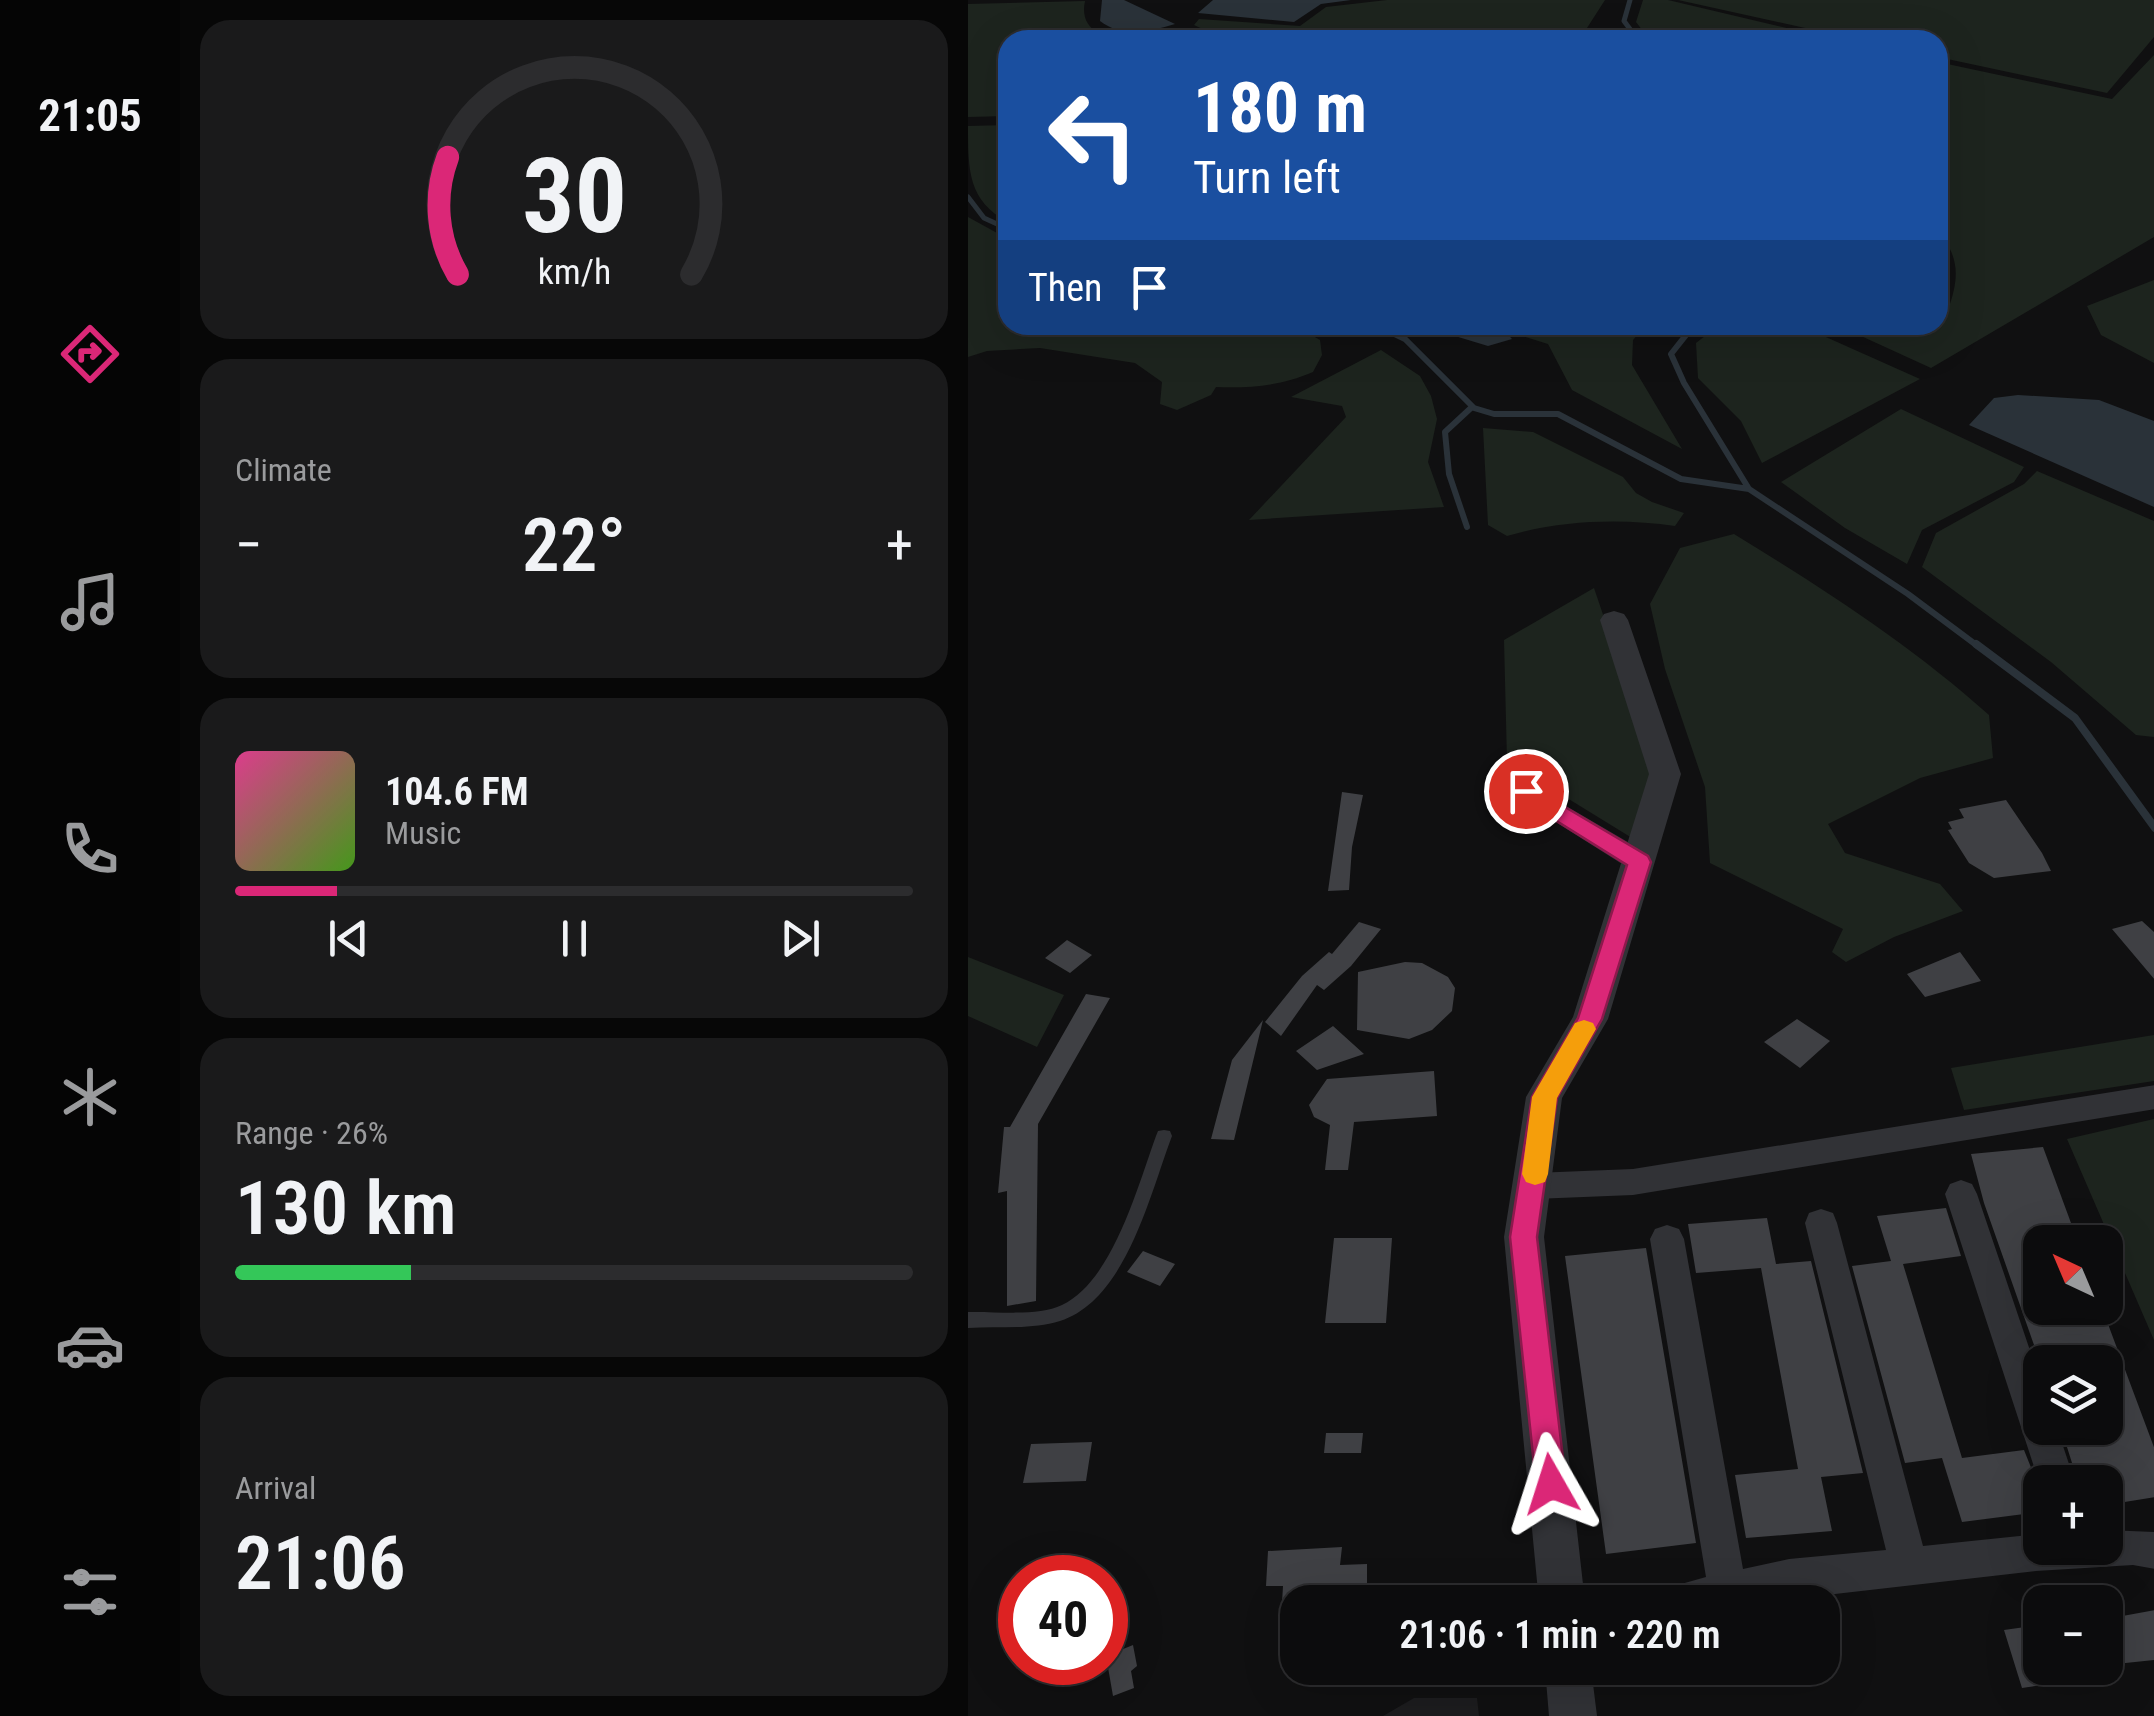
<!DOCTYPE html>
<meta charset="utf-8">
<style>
:root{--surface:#0c0c0d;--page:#1a1a1b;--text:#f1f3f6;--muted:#9a9b9d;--line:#2c2c2e;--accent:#db2777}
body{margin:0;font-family:"Roboto Condensed",sans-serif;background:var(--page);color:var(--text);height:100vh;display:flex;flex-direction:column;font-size:38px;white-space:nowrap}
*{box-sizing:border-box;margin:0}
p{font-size:32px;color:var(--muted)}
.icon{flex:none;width:55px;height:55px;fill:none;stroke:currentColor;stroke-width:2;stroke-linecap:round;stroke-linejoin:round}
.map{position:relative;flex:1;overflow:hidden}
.sheet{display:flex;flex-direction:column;gap:20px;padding:20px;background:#070707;width:788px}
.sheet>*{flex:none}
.top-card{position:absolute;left:30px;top:30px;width:950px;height:305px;border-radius:30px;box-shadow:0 10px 40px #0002,0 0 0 2px var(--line);background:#1a4fa0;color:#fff;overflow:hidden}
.needle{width:65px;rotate:316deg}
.fabs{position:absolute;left:1055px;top:1225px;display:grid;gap:20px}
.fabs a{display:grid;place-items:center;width:100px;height:100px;border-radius:20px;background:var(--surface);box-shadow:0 10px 40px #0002,0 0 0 2px var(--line);font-size:50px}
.speed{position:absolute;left:30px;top:1555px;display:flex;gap:20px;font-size:50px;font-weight:700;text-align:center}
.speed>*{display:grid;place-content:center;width:130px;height:130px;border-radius:50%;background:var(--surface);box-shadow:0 10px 40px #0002,0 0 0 2px var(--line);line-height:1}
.speed .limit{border:15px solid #d22;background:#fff;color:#111}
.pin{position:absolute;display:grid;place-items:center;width:85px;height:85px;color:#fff;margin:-42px;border:5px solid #fff;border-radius:50%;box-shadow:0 2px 10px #0007}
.me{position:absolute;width:110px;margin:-55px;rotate:354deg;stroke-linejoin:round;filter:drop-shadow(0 0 8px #0008)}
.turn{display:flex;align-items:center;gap:35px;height:210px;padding:0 30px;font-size:45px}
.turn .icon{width:130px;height:130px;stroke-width:2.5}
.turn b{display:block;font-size:70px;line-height:85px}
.then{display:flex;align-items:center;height:95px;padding:0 30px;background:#0003;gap:20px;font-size:38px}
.big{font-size:75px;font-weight:600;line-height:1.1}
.sheet .widget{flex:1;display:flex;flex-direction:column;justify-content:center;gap:15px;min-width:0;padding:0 35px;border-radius:30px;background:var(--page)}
.sheet .dial{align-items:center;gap:0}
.dial svg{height:260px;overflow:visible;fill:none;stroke:var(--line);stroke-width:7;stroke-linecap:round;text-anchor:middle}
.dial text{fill:var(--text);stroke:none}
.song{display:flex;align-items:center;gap:30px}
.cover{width:120px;height:120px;border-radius:15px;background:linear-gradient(135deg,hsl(330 70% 55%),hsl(100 70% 35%))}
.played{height:10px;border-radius:5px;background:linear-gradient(90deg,var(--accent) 15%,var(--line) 15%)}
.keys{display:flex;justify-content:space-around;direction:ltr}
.heat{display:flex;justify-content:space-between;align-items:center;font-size:55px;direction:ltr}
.charge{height:15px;border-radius:8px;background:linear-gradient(90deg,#34c759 26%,var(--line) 0)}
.trip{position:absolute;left:312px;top:1585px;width:560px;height:100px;border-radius:30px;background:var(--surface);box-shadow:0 10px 40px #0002,0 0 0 2px var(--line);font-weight:600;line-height:100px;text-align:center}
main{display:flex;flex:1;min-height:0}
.menu{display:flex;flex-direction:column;width:180px;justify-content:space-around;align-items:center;background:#050505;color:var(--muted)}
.menu .icon{width:70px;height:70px}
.menu .on{color:var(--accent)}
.menu b{font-size:45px;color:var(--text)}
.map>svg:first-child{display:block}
</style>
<main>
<nav class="menu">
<b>21:05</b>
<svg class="icon on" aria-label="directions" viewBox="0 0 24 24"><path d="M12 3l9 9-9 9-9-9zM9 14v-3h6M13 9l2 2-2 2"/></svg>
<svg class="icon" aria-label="music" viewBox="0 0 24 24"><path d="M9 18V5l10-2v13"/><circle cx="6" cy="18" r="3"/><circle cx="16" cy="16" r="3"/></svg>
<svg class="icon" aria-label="phone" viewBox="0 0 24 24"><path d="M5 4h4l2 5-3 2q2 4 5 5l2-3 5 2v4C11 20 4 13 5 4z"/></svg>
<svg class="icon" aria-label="climate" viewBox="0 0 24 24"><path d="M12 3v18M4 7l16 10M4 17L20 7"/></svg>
<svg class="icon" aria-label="car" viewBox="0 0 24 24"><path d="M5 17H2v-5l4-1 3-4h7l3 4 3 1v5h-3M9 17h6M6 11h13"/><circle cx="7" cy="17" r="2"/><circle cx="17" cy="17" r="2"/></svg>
<svg class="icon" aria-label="filters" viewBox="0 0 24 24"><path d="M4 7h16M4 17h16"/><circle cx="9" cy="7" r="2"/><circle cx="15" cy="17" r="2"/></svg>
</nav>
<section class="sheet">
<div class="widget dial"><svg viewBox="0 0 100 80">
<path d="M14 69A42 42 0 1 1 86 69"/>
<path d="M14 69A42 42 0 0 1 11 33" stroke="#db2777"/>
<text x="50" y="56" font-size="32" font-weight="700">30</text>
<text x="50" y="72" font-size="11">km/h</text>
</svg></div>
<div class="widget"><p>Climate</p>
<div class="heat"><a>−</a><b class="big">22°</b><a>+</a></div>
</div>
<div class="widget">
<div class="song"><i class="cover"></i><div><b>104.6 FM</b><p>Music</p></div></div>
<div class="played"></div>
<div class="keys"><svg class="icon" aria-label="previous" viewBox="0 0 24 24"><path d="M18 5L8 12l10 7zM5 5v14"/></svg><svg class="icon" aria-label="pause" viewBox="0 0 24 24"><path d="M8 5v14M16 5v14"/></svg><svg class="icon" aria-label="next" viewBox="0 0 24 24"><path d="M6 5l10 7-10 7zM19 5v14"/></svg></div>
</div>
<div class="widget"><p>Range · 26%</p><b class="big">130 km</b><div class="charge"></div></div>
<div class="widget"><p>Arrival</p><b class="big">21:06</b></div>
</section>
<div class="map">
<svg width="1187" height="1716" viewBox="0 0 1187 1716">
<rect width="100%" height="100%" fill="#101011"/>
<!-- built -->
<path fill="#1c1c1e" d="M446,1698H509L511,1716H415Z"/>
<!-- green -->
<path fill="#1d241e" d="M419,0H637L619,28L640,40H258L226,25L231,19L332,26L358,7Z
M675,0H700L869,40H682L668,22Z
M710,0H1186V37L1139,93L970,57V40H892Z
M117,1C109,38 152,43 181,36C188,34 197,28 204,28C213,28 226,36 235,40H40V116L0,117V4Z
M1186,55V237L963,368L869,325H970V313L981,307C989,283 992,264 978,242L970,240V62L1144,99Z
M40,125V222C0,201 0,170 0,126Z
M0,217L40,239V325H310L333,329L352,340L354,355L345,372C312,386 284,388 248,387L243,395L209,410L192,404L194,382L167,363L72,348L19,351L0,357Z
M1186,280V363L1133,335L1119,306Z
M542,325H678L665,340L664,365L714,449L604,390L580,344L554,336Z
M751,325H831L952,379L794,463L773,421L730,378L728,343Z
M413,350L452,376L463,396L469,419L460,462L476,507L281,520L378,417L374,406L323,397Z
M933,409L1056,467L1046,482L954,530L939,564L877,528L813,482Z
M515,428L565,432L655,477L668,493L684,502L716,513L707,526C654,518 592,520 539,536L520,525Z
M1069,471L1186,521V737L1168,735L1083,662L954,567L968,533L1056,484Z
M766,534C856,589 943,645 1021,715L1025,758L952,778L860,824L877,853L972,884L995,911L926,937L878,962L864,952L875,929L742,863L737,787L697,669L682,604L712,548Z
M626,588L687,768L664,838L539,761L536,640Z
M0,957L96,995L69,1047L0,1016Z
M1186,1035V1081L996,1110L983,1068Z
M1186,1119H1187L1186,1340L1099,1139Z"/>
<!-- water -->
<path fill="#2a3239" d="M134,0H156L207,24C181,32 154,38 132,21Z
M245,0H383L353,4L326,22L230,13Z
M481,325H531L544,339L520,346L487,336Z
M1050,395L1131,400L1186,421V507L1001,425L1026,398Z"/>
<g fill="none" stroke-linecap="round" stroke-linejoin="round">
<!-- stream-far2 -->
<path stroke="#2a3239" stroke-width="5" d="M662,0L656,21L670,40
M0,197L16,218L40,229"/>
<!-- stream-far1 -->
<path stroke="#2a3239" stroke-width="6" d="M408,325L437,339L506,408L526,414H590L713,479L781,489
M726,325L703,354L716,383L781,489L940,594L1011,647
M499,527L481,474L477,432L504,407"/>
<!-- stream -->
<path stroke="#2a3239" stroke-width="8" d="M1008,644L1107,718L1187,828"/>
</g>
<!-- building -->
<path fill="#3f4044" d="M374,792L395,795L384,847L381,890L360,891Z
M1038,800L1074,853L1083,871L1026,878L1001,863L980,830L984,829L980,822L996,818L991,809Z
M1174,921L1187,933V980L1144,929Z
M391,922L413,929L383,966L356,990L349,985L313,1036L297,1022L334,976L361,952L364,954Z
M99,940L124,955L102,973L77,958Z
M992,952L1013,981L957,997L939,974Z
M437,962L454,963L480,977L487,988L484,1011L464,1030L441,1039L389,1030L390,972Z
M118,994L142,998L70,1124L68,1301L39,1306V1191L30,1193L36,1127H42Z
M829,1019L862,1041L832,1068L796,1042Z
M295,1020L266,1140L243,1139L264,1060Z
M365,1026L396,1054L349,1070L328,1051Z
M466,1071L469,1116L386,1122L380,1170H357L362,1125L346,1117L341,1105L359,1079Z
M1075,1147L1110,1242H1072V1308H1134L1187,1450V1497L1138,1505V1482H1110L1093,1428H1138V1362H1072L1016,1203L1003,1154Z
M978,1208L993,1256L935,1264L994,1458L1056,1450L1072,1490V1512L994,1522L974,1458L937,1463L884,1266L923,1261L909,1216Z
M799,1218L808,1264L843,1261L895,1473L853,1477L864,1531L778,1538L767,1475L830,1469L793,1268L728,1273L720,1224Z
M366,1238H424L418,1323H357Z
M678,1248L728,1543L638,1554L597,1256Z
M175,1251L207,1264L192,1286L159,1272Z
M358,1433H395L393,1453H356Z
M124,1442L118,1481L55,1483L63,1444Z
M374,1547L372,1565L399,1564V1585L347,1588V1601L314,1603L315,1586H298L300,1551Z
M1187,1610V1660L1148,1664L1138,1638V1619Z
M1072,1625V1668H1113L1114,1679L1054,1688L1036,1630Z
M165,1645L169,1666L163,1671L166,1688L145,1696L138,1656Z"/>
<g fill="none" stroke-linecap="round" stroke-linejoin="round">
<!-- service -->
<path fill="#313236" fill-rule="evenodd" d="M196,1130L202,1131L204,1136C182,1194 158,1300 92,1321C63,1330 30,1326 0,1328V1312C27,1311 69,1317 94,1305C145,1281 170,1185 188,1136L190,1131Z"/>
<!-- minor -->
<path fill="#313236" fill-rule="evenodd" d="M557,782L682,855L686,862L682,869H662L548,797L544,791L548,785Z
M1187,1085V1109L665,1195L566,1199L555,1196L550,1186L555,1176L566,1173L665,1169Z
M993,1180L1004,1184L1009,1194L1072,1380V1428H1089L1107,1482H1072V1486L1071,1482L977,1194L982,1184Z
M853,1209L865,1213L869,1223L955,1546L1072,1534V1548H1138V1530L1187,1532V1569L1165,1565L1068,1571L796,1602H694L699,1588L738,1577L682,1239L687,1229L699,1225L711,1229L716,1239L775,1569L821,1559L918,1550L837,1223L841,1213Z"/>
<!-- tertiary -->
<path fill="#313236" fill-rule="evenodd" d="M646,611L656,614L660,620L713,774L640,1019L594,1098L576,1237L617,1602H571L536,1237L558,1097L605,1017L681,774L632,620L636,614Z
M577,1668H623L629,1716H581Z"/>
</g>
<!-- route -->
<path fill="#db2777" stroke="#8e194d" stroke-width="2.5" d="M558,784L680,856L683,862L634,1019L589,1098L569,1237L598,1484L594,1495L583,1499L572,1495L568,1484L542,1237L564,1097L610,1018L659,865L550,797L547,791L550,786Z"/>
<!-- slow -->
<path fill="#f59e0b" d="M616,1020L625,1023L628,1029L589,1098L580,1174L577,1182L567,1185L558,1182L554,1174L564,1097L607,1023Z"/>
</svg>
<div class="fabs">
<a><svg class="needle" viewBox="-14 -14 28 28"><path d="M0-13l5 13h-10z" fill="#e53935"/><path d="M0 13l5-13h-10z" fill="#9a9b9d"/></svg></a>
<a><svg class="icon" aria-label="layers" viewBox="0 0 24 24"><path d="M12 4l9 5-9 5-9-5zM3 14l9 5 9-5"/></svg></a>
<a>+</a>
<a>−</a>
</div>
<div class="speed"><div class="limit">40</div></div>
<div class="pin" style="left:558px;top:791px;background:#d93025"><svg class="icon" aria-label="arrive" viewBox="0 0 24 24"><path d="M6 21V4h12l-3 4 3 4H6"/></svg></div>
<svg class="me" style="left:583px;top:1484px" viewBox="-20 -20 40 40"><path d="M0-17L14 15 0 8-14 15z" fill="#db2777" stroke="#fff" stroke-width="4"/></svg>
<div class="trip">21:06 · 1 min · 220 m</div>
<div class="top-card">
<div class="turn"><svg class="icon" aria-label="left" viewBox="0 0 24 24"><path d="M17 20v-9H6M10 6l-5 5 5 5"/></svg><div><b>180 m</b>Turn left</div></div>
<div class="then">Then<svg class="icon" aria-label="arrive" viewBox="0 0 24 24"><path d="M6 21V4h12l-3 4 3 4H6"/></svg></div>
</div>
</div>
</main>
